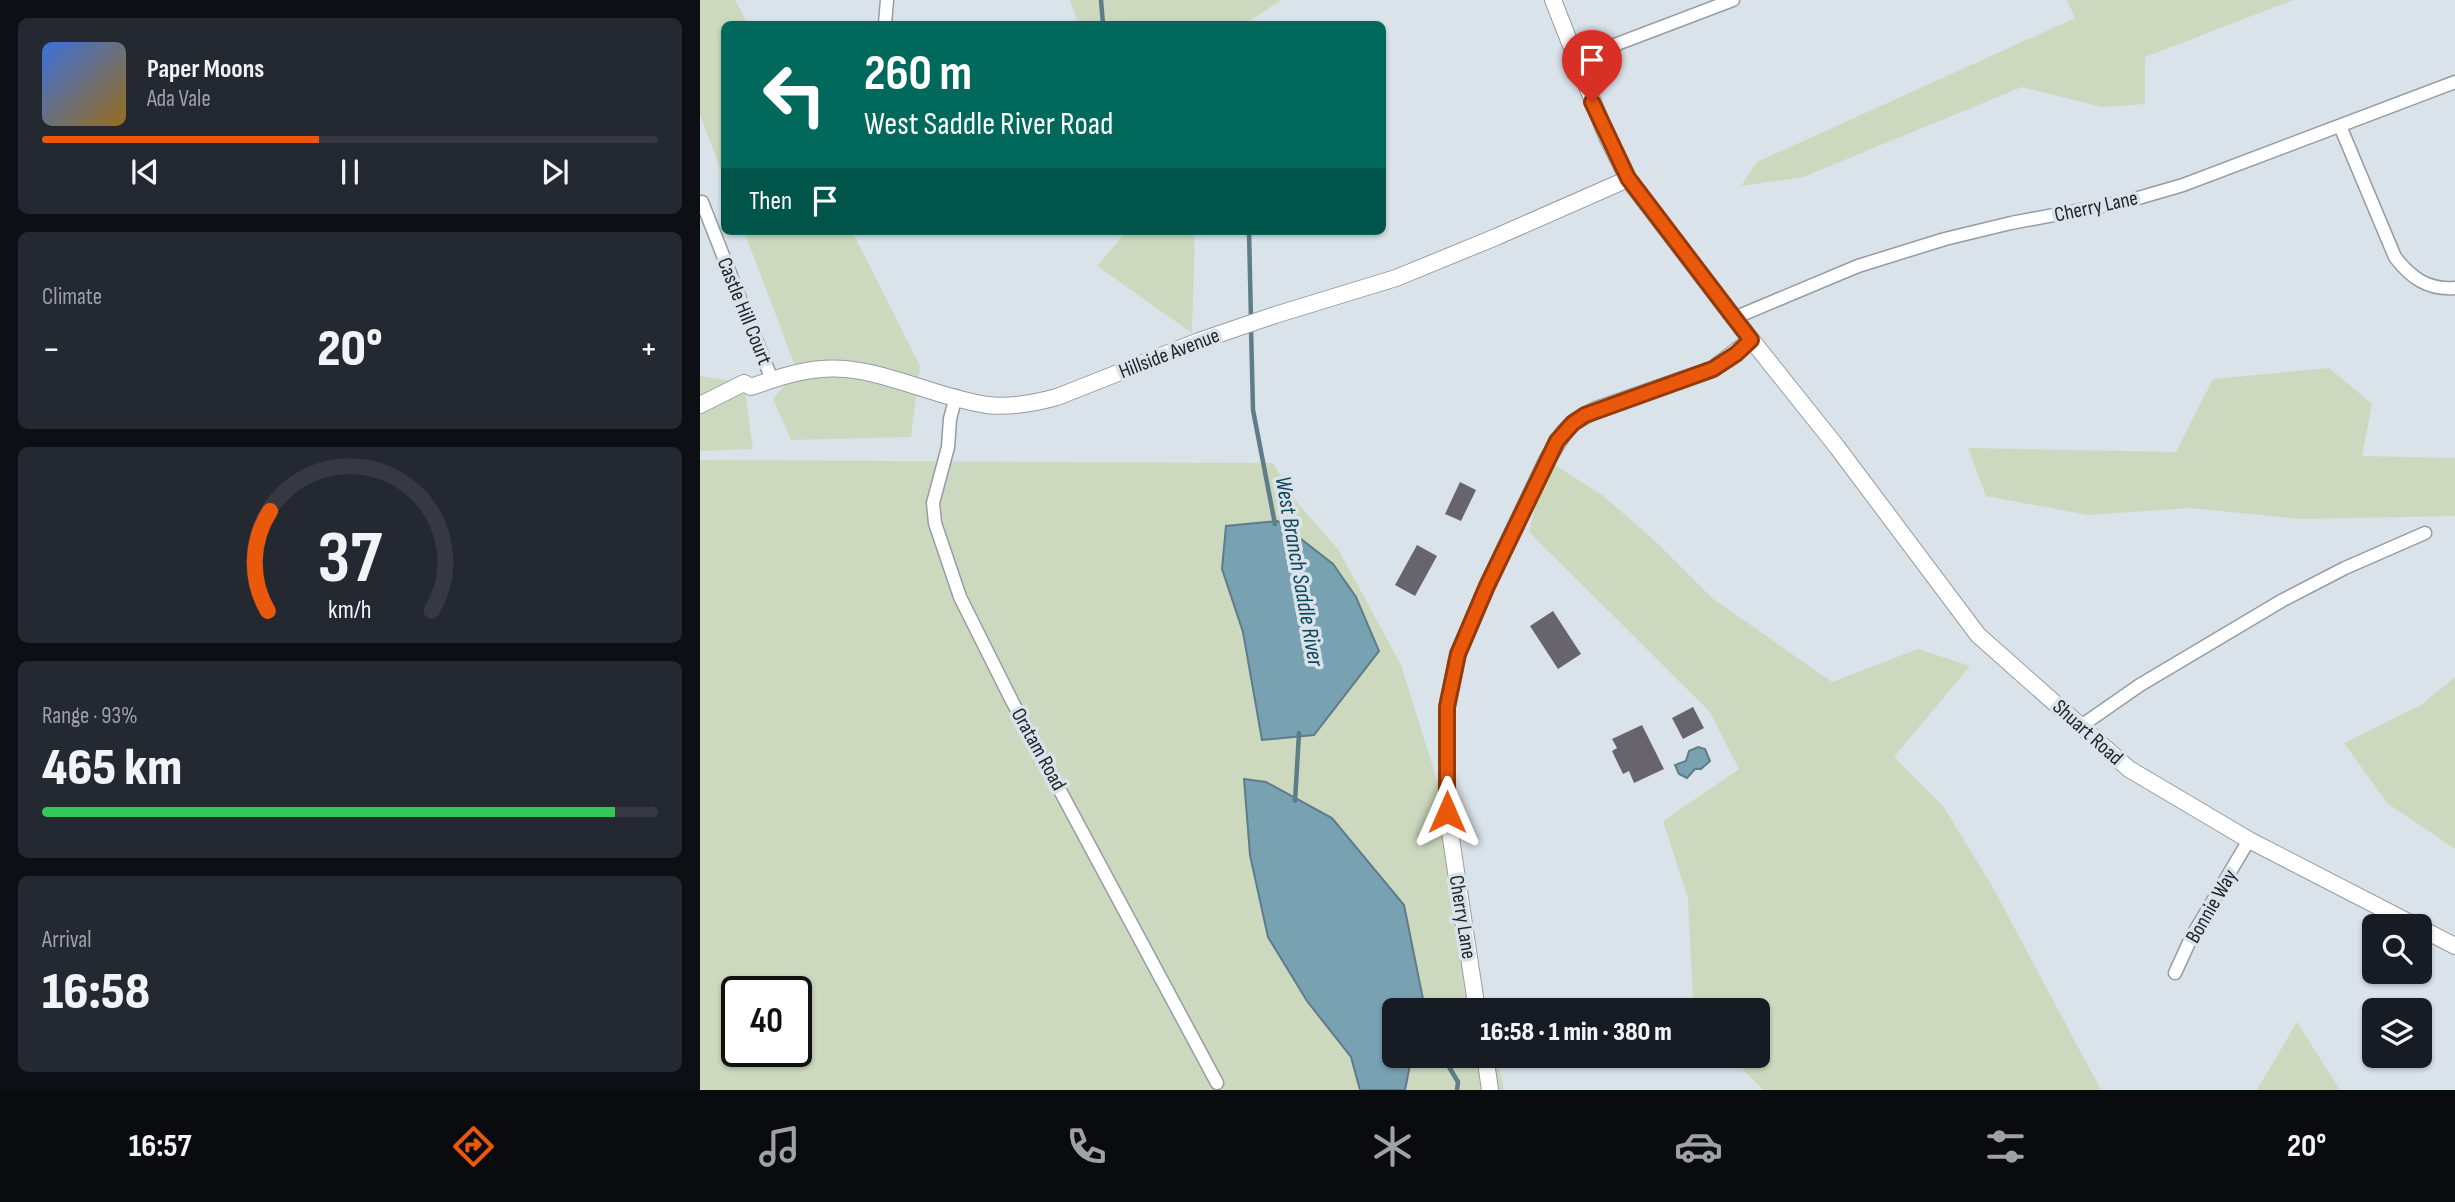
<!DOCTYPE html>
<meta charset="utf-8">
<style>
:root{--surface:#171b24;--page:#242831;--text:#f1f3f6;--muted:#9ea1a6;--line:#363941;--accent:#ea580c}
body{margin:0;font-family:"Sofia Sans Condensed",sans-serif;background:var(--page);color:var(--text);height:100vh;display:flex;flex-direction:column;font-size:26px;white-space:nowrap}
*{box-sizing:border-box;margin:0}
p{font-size:23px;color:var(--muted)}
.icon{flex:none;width:38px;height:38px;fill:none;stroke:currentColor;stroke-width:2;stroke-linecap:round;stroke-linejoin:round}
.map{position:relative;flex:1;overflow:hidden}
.panel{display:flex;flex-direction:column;gap:18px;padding:18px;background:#0d0f14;width:700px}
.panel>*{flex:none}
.top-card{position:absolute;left:21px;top:21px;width:665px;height:214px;border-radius:10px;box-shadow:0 2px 5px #0004;background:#00695c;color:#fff;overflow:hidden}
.tools{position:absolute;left:1662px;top:914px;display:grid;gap:14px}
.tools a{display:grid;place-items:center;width:70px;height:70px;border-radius:10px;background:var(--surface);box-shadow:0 2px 5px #0004;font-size:35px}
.speed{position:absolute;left:21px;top:976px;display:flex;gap:14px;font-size:35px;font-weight:700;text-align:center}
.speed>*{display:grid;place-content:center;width:91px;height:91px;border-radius:50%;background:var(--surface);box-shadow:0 2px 5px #0004;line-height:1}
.speed .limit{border:4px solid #111;border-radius:10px;background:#fff;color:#111}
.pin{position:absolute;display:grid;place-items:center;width:60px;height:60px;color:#fff;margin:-72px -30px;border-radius:50% 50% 50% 0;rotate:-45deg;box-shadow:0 0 7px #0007}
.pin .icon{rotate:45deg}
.me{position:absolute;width:77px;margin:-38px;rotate:0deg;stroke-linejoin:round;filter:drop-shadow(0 0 5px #0008)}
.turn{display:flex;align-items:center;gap:24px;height:147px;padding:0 28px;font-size:32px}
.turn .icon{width:91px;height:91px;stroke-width:2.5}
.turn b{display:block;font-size:49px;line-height:60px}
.then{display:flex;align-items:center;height:66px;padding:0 28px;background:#0003;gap:14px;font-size:26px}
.big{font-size:52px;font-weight:800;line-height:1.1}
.panel .widget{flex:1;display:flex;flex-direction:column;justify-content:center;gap:10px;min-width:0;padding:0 24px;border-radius:10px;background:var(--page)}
.panel .dial{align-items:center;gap:0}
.dial svg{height:182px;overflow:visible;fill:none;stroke:var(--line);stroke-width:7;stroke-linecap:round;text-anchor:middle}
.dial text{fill:var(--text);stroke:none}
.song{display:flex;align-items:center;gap:21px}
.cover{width:84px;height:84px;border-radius:10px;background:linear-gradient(135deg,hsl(220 70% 55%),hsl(40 70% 35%))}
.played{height:7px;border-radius:4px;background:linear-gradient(90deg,var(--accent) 45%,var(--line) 45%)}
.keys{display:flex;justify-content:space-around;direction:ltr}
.heat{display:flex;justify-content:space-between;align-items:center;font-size:38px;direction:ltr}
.charge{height:10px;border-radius:5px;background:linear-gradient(90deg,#34c759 93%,var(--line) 0)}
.trip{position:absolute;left:682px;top:998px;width:388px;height:70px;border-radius:10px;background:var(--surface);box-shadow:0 2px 5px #0004;font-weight:800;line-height:70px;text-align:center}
.dock{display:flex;height:112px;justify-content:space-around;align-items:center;background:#090b0e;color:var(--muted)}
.dock .icon{width:49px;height:49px}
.dock .current{color:var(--accent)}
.dock b{font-size:32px;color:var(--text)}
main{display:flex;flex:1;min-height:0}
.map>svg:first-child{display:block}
</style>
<main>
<section class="panel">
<div class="widget">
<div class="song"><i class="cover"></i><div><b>Paper Moons</b><p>Ada Vale</p></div></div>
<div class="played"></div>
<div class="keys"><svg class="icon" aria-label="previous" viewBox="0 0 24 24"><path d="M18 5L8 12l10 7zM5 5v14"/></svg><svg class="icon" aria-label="pause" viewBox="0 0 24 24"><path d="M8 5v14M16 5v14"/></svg><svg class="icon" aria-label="next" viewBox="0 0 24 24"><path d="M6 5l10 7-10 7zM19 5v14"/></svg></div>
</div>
<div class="widget"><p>Climate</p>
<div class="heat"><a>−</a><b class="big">20°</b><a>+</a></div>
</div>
<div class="widget dial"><svg viewBox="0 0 100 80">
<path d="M14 69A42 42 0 1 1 86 69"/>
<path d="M14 69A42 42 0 0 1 15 25" stroke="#ea580c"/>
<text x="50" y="56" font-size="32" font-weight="700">37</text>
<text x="50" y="72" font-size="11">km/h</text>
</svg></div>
<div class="widget"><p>Range · 93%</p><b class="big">465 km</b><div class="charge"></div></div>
<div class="widget"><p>Arrival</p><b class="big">16:58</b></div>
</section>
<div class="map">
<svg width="1755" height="1090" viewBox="0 0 1755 1090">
<rect width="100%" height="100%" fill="#dae2ea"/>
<!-- green -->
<path fill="#cdd9bf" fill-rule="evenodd" d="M0,0H35L48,24H24V179L0,114Z
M370,0H581L545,24H378Z
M1367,0H1593L1445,57V104L1402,107L1322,87L1103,177L1041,186L1057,162L1375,18Z
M44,231H152L220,366L211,437L91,440L73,399L97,371Z
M427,231H495L492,333L397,266Z
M1629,368L1672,404L1662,456L1755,458V516L1600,519L1490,508L1388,515L1286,496L1268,448L1476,452L1513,379Z
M0,376L44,383L53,449L0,451Z
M0,460L573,463L596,501L638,549L701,665L747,812L787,1010H695V1055H796L804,1090H0ZM37,992H96V1052H37Z
M847,460L902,495L955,541L1012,598L1132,682L1218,649L1270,666L1194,757L1243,806L1291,884L1401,1090H1063L1029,1055H1059V1010H999L993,1001L988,899L963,821L1039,769L1010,712L829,532Z
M1755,677V849L1687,803L1644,743L1721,705Z
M1597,1022L1640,1090H1557Z"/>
<!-- water -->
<path fill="#78a1b2" stroke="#5e7c89" stroke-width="2" d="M578,521L633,564L656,597L679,651L614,735L562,740L543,632L522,569L526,526Z
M998,747L1005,749L1010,761L1001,769H995L987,778L979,774L975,765L986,761L989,751Z
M544,779L566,782L632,818L704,905L723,999L721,1010H695V1055H712L705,1090H660L651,1057L607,1001L568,937L550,855Z"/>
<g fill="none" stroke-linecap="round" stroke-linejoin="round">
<!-- stream -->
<path stroke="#5e7c89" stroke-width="4.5" d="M401,0L403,24
M549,231L551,319
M551,328L553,410L575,524
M595,801L599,733
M742,1055L758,1082L757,1090"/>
</g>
<!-- building -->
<path fill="#67646c" d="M760,482L776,490L761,521L745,514Z
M717,545L737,556L715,596L695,585Z
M853,611L881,654L858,669L830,626Z
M993,707L1004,728L983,739L972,718Z
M942,725L964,769L934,783L929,771L923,774L912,751L917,748L912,739Z"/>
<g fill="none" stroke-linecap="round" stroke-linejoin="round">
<defs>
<path id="minor" d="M185,24L187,0
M875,60L1033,0
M1640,126L1695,257C1711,278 1728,290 1755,288
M2,202L72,380
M1034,318L1158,266L1245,239L1311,223L1428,201L1483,185L1755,82
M256,396L250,419L248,447L233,503L235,523L260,597L312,701L517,1083
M1381,726L1440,685L1583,600L1645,568L1725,533
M1475,973L1492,936L1549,840"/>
<path id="tertiary" d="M853,0L907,137L928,179L1034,318L1137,447L1278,635L1429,769L1549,840L1716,926
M0,405L44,383L51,387C82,376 112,366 146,369C194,374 239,398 287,405C311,408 335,403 357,397L499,341L575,315L696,278L796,237L928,179
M1720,928L1755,946
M777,1010L747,812V707L758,654L787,586L847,460L865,431L873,423L895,410L1013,369L1051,340
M785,1055L790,1090"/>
</defs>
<!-- minor casing -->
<use href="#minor" stroke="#959ca3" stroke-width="15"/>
<!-- tertiary casing -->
<use href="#tertiary" stroke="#959ca3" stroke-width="18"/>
<!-- minor -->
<use href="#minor" stroke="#fff" stroke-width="12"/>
<!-- tertiary -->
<use href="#tertiary" stroke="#fff" stroke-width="16"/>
</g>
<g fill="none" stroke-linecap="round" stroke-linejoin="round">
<defs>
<path id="route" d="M747,812V707L758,654L787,586L857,441L873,423L885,415L1013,369L1036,354L1051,340L928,178L892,102"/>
</defs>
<!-- route casing -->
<use href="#route" stroke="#983908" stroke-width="18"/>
<!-- route -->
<use href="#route" stroke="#ea580c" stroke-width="12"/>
</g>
<g text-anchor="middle" stroke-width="7" stroke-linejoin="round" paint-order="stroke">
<!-- street labels -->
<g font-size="21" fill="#232629" stroke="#dae2ea">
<text transform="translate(1396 206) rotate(-12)" y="7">Cherry Lane</text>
<text transform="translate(45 311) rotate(68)" y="7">Castle Hill Court</text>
<text transform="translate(469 353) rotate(-21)" y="7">Hillside Avenue</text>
<text transform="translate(1388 732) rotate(42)" y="7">Shuart Road</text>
<text transform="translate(339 749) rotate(61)" y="7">Oratam Road</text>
<text transform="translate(1511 906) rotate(-60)" y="7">Bonnie Way</text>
<text transform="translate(763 917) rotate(81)" y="7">Cherry Lane</text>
</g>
<!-- water labels -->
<g font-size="23" font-style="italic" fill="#0e485b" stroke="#dae2ea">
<text transform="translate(600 571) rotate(80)" y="8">West Branch Saddle River</text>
</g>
</g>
</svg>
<div class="tools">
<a><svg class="icon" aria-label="search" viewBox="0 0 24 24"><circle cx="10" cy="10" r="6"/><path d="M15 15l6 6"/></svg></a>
<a><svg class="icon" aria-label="layers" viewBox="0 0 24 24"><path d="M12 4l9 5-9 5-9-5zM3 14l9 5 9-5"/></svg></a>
</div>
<div class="speed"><div class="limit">40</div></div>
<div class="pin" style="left:892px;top:102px;background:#d93025"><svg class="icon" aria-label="arrive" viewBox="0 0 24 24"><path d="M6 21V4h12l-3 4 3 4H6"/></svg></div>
<svg class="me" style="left:747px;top:812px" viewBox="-20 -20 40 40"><path d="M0-17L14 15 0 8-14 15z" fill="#ea580c" stroke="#fff" stroke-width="4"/></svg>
<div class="trip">16:58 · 1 min · 380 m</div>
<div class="top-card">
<div class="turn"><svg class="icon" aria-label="left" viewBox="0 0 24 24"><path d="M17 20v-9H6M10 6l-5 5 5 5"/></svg><div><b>260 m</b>West Saddle River Road</div></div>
<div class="then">Then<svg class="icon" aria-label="arrive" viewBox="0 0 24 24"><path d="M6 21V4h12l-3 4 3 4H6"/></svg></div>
</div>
</div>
</main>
<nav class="dock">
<b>16:57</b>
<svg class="icon current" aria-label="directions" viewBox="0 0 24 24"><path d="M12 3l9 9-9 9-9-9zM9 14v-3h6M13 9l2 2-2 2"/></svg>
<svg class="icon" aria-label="music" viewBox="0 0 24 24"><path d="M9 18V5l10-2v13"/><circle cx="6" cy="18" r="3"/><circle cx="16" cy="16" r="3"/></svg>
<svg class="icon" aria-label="phone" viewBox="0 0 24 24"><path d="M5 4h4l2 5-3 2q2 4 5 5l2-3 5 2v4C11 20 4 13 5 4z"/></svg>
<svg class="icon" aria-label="climate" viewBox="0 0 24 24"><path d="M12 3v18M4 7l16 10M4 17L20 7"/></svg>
<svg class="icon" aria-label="car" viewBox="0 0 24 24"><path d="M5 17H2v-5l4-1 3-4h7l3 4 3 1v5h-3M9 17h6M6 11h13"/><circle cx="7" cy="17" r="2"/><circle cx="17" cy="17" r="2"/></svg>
<svg class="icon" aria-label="filters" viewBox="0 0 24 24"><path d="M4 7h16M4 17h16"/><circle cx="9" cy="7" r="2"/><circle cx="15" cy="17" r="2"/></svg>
<b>20°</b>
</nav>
